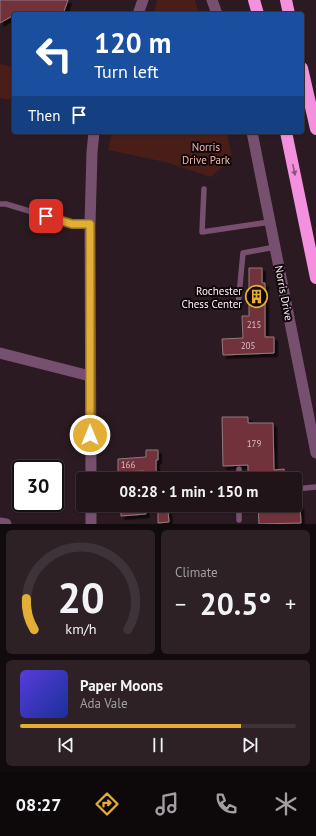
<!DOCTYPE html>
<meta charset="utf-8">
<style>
:root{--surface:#201419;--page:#2d2126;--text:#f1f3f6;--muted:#a29ea2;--line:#3d3338;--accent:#e3ae35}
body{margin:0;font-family:"PT Sans",sans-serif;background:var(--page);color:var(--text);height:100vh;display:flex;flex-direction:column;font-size:15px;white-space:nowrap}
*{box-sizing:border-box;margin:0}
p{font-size:13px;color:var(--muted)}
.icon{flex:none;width:22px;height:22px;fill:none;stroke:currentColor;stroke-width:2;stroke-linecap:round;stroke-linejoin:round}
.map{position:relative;height:524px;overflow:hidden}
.details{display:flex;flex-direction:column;gap:6px;padding:6px;background:#120b0e;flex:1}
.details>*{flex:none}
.hud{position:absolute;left:12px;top:12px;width:292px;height:122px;border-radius:4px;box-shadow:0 1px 3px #0004,0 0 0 1px var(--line);background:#1a4fa0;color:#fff;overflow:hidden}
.speed{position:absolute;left:12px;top:460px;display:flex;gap:8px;font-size:20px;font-weight:700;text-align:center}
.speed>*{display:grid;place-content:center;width:52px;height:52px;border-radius:50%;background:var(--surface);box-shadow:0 1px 3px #0004,0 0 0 1px var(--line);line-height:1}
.speed .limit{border:2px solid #111;border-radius:6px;background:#fff;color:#111}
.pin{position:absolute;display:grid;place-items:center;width:34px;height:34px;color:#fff;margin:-17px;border-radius:8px;box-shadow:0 2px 6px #0006}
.me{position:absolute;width:44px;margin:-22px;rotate:0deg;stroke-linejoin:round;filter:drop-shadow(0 0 3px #0008)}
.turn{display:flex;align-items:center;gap:14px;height:84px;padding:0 16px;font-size:18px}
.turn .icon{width:52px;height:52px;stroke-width:2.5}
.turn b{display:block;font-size:28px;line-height:34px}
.then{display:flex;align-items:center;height:38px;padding:0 16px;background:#0003;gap:8px;font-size:15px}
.big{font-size:30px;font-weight:800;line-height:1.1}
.details .widget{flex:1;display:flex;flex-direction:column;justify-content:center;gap:6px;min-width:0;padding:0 14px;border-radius:6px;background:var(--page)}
.details .dial{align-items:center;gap:0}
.dial svg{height:104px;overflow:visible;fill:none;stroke:var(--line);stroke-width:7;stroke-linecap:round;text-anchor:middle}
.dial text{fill:var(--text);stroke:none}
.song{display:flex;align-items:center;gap:12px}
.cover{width:48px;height:48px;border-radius:6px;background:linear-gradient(135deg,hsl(250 70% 55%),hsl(230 70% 35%))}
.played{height:4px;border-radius:2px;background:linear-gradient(90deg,var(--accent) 80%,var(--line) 80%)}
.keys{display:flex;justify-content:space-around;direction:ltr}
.heat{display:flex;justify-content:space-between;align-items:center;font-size:22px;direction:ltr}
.details .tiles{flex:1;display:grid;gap:6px;grid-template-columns:1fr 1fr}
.widget:last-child{grid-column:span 2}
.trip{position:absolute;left:76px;top:472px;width:226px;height:40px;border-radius:4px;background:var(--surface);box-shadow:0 1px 3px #0004,0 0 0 1px var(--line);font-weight:800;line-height:40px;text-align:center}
.tab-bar{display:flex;height:64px;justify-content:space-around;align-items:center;background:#0d080a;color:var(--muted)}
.tab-bar .icon{width:28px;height:28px}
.tab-bar .selected{color:var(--accent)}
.tab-bar b{font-size:18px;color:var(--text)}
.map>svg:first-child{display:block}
</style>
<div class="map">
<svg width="316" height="524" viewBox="0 0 316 524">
<defs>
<filter id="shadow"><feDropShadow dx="3.5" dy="3.5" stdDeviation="0" flood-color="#0009"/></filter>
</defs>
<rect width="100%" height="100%" fill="#2b1a21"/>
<!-- green -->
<path fill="#491e18" d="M157,0H195L199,14H154Z
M0,64L14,67V100L0,98Z
M112,132H227L232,158L211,177L165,162L108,150Z"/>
<!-- building -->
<path fill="#71303b" stroke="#927b7d" filter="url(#shadow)" d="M0,0H68L63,14H20L21,11L0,23Z
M249,268H262V283H265V337H274V353L223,355L222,339L243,338L242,316H249Z
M222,417H248V423H273L274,470L284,469V479H248V465L223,466Z
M146,450H158V460H156V479H144V471L118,472V459L146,457Z
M121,505H145L146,514L121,516Z
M258,505H300L301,523L259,524Z
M168,511L169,522L158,523V512Z"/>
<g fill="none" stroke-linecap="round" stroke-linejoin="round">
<!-- service -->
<path stroke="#78506f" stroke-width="5.5" d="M204,189L202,232L270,222
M0,204H6L72,224H90
M238,306L243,253L275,247
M239,469V479
M295,489L316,487
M239,505V520"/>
<!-- minor -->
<path stroke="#78506f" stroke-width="11" d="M138,14L143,0
M0,353L90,376
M91,479L90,224L92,152L94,132
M91,505V524
M0,523L6,524"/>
<!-- tertiary -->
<path stroke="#78506f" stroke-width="11" d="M212,0L217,14
M252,132L316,453"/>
<!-- motorway -->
<path stroke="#f491de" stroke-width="12" d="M254,0L258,14
M286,0L289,14
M302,68L316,129
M286,132L316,278"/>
</g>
<!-- one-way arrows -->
<defs><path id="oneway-solid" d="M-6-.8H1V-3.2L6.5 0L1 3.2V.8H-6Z"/></defs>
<use fill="#8d537f" href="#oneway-solid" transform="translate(294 170) rotate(78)"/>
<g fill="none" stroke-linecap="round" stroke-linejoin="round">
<defs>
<path id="route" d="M46,216L72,224H90V435"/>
</defs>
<!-- route casing -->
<use href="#route" stroke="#947122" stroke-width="10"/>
<!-- route -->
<use href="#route" stroke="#e3ae35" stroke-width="7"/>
</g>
<!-- icons -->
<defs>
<symbol id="building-ring" viewBox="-11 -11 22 22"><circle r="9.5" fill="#0f070a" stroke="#e3ae35" stroke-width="1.5"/><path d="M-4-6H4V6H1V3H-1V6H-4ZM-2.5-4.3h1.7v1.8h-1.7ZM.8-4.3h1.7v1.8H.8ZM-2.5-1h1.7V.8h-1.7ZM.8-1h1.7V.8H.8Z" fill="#e3ae35"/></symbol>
</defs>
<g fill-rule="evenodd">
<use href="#building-ring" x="244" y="284" width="25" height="25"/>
</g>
<g text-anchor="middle" stroke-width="4" stroke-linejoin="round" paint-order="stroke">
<!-- number labels -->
<g font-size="9" fill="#d9bfc6">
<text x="254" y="328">215</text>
<text x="248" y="349">205</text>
<text x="254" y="447">179</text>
<text x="128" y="468">166</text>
</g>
<!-- park labels -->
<g font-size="11" fill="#f4b7ac" stroke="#0f070a">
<text x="206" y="151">Norris<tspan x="206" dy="13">Drive Park</tspan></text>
</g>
<!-- poi labels -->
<g font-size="11" fill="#fceff4" stroke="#0f070a" text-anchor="end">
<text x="242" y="295">Rochester<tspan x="242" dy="13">Chess Center</tspan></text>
</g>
<!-- street labels -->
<g font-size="11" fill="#fceff4" stroke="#0f070a">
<text transform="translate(284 293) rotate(79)" y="4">Norris Drive</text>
</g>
</g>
</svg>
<div class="speed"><div class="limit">30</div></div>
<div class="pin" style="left:46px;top:216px;background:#d93025"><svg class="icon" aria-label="arrive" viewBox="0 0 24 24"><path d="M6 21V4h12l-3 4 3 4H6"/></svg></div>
<svg class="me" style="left:90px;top:435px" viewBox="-20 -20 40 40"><circle r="17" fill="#e3ae35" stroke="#fff" stroke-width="3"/><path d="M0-11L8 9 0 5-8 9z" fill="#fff"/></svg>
<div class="trip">08:28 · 1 min · 150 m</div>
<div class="hud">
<div class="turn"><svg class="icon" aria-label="left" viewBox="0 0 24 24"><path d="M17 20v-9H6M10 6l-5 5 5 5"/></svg><div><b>120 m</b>Turn left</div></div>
<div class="then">Then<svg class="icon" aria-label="arrive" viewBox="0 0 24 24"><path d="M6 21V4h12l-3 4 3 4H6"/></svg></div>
</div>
</div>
<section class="details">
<div class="tiles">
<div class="widget dial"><svg viewBox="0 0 100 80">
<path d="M14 69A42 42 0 1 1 86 69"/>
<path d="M14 69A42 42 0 0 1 8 45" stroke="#e3ae35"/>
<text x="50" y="56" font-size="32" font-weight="700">20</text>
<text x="50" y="72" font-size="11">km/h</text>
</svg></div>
<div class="widget"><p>Climate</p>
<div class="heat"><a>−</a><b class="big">20.5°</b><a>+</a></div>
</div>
<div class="widget">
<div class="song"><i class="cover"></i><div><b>Paper Moons</b><p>Ada Vale</p></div></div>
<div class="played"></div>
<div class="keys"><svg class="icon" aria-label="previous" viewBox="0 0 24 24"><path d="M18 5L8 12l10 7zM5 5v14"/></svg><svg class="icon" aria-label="pause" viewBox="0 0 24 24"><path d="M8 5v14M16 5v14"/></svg><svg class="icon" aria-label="next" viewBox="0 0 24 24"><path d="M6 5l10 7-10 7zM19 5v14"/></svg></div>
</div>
</div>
</section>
<nav class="tab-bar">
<b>08:27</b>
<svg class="icon selected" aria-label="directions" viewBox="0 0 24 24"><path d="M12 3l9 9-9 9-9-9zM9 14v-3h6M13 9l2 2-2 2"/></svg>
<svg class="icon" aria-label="music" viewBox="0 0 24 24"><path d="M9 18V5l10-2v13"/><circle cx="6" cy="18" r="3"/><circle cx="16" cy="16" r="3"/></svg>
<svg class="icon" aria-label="phone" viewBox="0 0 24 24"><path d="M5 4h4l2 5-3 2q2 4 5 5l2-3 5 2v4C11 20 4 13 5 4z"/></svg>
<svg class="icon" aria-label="climate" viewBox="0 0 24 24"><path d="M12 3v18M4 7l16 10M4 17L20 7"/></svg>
</nav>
